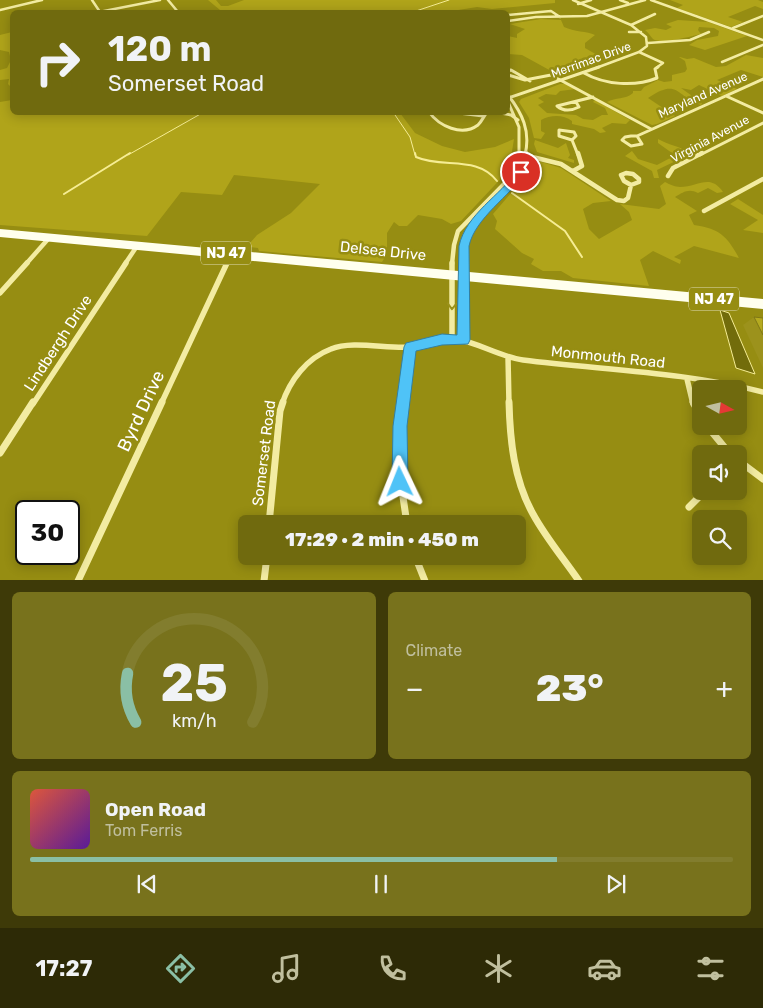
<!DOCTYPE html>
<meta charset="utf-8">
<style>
:root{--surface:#706a0e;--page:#78721c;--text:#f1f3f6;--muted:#c0bf9e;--line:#827d2e;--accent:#8abfa5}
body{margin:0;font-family:Rubik,sans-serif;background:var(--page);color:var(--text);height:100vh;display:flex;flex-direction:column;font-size:19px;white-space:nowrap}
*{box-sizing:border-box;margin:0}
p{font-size:16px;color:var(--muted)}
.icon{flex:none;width:28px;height:28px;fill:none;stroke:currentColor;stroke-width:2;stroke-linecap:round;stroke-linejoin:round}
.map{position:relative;height:580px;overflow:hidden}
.panel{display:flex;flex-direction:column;gap:12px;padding:12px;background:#3e3a08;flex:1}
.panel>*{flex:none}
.top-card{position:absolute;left:10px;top:10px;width:500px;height:105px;border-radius:8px;box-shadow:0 2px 12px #0003;background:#706a0e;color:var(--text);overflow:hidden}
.needle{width:32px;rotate:98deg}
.buttons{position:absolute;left:692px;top:380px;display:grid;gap:10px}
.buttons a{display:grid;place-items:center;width:55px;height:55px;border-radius:8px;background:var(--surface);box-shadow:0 2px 12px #0003;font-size:25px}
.speed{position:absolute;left:15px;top:500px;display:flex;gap:10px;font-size:25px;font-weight:700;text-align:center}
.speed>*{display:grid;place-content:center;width:65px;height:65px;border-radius:50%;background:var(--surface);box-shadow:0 2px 12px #0003;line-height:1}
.speed .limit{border:2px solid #111;border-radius:8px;background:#fff;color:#111}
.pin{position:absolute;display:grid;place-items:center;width:42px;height:42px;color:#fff;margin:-21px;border:2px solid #fff;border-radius:50%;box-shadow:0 1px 5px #0007}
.me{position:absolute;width:55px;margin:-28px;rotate:358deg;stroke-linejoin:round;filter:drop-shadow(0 0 4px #0008)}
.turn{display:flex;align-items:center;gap:18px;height:105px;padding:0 15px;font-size:22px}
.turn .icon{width:65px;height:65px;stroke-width:2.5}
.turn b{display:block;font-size:35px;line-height:42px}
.big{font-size:38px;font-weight:800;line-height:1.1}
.panel .card{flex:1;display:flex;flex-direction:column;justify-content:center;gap:8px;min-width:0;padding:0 18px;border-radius:8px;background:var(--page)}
.panel .dial{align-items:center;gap:0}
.dial svg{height:130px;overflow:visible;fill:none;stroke:var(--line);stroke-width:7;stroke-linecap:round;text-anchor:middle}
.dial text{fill:var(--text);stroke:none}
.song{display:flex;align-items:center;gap:15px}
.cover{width:60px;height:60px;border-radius:8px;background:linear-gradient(135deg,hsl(10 70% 55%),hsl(270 70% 35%))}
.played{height:5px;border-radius:2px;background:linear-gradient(90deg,var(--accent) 75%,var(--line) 75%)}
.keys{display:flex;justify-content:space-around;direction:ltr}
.heat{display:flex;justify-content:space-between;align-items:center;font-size:28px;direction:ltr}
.panel .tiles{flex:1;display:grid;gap:12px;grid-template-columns:1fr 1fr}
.card:last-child{grid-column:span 2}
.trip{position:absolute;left:238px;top:515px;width:288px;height:50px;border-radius:8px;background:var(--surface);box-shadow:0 2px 12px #0003;font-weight:800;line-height:50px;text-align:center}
.dock{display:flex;height:80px;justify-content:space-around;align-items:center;background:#2d2a06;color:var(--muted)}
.dock .icon{width:35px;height:35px}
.dock .on{color:var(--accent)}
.dock b{font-size:22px;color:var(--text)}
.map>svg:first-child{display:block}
</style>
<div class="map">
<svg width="763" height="581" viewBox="0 0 763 581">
<rect width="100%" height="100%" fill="#968d12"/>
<!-- green -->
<path fill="#b0a41a" d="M208,0H216L221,6H228L244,0H555V3L492,9L477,7L446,12H211L220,10Z
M670,0H758L763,2V9L755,6L728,17L743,22L731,27L677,8L683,5Z
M541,19L561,20L564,27C574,32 587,31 595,35L585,43V48L599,56L598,60L584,61L583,68L562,77L522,55L508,54V36L517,38V34L525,29L510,24Z
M678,20L708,22L747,36L705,50L689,45L697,40L718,36L719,31L714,28L699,27L698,30L701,34C691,36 661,45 653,39C650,36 649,33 645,30L655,28L666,30L672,27L666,24Z
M12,32V88L8,84L9,79L0,80V70L7,68L11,60L9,52L0,50V35Z
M746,55L763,58V77L741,70L717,80L737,89L722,96L699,85L691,90L681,88L702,103L701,105C676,97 679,77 648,98L675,116L657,124L652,125L607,102C616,97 625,100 633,93V91H641L644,87L658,80L664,82L672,81V75L685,72L687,69L685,61L679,57H680L687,59L694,58L716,67L726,66Z
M560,84H567L576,89L560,91L556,95L546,94L538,98L544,102L538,105L547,113L576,115L583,119L593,120L602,115H608L605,108L593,102L595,100L630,120L626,124L612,123L602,128L606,132L600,133L594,129L572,124V121C563,114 550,115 541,120V131L545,133L541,139L534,138L529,118L519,102L521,99Z
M12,100V112L400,113L415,133L442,146L465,152L495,147L514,139L509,170L461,221L451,224L442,219L418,215L407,226H399L394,222L387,233V254L382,262L259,251L258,248L250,247L249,244L257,235L291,213L320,184L234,175L222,195L181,192L147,236L0,225V102Z
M658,139C669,145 678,146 689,152L684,157L657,170L659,178H654L652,171L625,156L632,151L638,159L657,165L672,157V153L658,143Z
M535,140L558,148L566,143L570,155L568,158L574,160V163L537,152L534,144Z
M538,161L561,168L611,201L593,203L583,209L589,229L599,239L632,220L629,212L620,204L659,209L666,204L660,186L665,182C669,184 675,187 680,187C698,187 710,173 723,192L717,193L708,188L698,193C689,188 683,192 675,197L697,211L689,215L694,225C720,229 727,236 739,258L694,246L674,257L681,260L680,264L653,251L640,260L649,286L573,278L561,271H543L531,264L534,259L522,253L495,229L497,221L493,214L523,179L528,166Z
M738,199L763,215V233L743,230L758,220L730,204Z"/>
<!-- water -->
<path fill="#726c0b" stroke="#f6ed94" d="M720,310L729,313L755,374L736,368Z"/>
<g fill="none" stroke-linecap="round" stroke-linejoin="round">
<!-- stream-far1 -->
<path stroke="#f6ed94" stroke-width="1" d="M413,12L449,0
M393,112L410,137L415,155
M128,155L204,112"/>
<!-- stream -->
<path stroke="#f6ed94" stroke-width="2" d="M415,153L416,157C443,169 477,155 497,181
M512,193L565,231L582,257
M64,194L130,153"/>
<!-- minor-far4 -->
<path stroke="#f3eca2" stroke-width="2.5" d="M92,0L100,12
M168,0L178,12
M573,0L631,25L646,37L647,46L639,52L596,68
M620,0L628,3
M651,0L763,40
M578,4L591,0
M0,10L42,0
M99,12L160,0
M508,15L551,11L560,17
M508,21L536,17L587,16L645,0
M631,25L655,14
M733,28L763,16
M629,32H641
M648,43L690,40L709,32
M639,52L663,63L656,68
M722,62L763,45"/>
<!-- minor-far3 -->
<path stroke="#f3eca2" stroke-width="3" d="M508,71L511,70L530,81
M584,73C605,85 635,87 657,78L655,69L658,67
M508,75L525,80L551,75L651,129
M508,95C522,113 531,131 525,155
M726,96L763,113
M508,98L599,67
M508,102L519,127V155
M576,102L579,107C571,111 564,112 557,106L593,97
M429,112C439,126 462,137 478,125C482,121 484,116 487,112
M450,112L483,116
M495,112L511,115L518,120
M559,130L574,132L576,136L572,140L559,136Z
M631,136H637L642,144L631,146L622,140L625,137Z
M637,136L763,79
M572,140L578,155
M700,155L763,123"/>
<!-- minor-far2 -->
<path stroke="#f3eca2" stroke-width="4.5" d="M524,155L561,164L617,200L624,201L628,198L631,185
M573,171L582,166L578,153
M626,173L633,174L639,179V182L631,185L624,181L621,175Z
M668,176L673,168L702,153
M704,211L763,179
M26,264L49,238
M125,264L137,246
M226,264L231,254
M452,264L454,245L458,231L508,180L514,171L520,153
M464,264C464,258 463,251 464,245C473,208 515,197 526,153"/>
<!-- minor-far1 -->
<path stroke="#f3eca2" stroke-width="5.5" d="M452,263V339
M464,263V341
M0,293L27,263
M508,357L509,404
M687,379L693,404
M33,404L126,263
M161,404L227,263
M282,404C290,380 307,358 331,349C352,340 387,349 410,347C424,346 440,338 455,339C478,342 500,357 523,360C603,370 685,372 763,392
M403,404L410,347"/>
<!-- minor -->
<path stroke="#f3eca2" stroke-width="7" d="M403,402L400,426L399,470L407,524
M509,402C510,441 514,480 533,514C546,538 564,559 579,581
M693,402L701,418
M707,426L730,454
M0,453L33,402
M739,461L763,479
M689,507L705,491
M269,524L280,411L283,402
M415,556L425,581
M78,581L162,402
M264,581L267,556"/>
<!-- primary -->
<path fill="#ffe" fill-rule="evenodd" d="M0,229L763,299V309L0,237Z"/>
</g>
<!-- wall -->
<path fill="#9c921c" d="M754,317L763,318V368L743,325Z"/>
<!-- building -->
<path fill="#b5aa20" stroke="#7f7716" d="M754,317L763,318V335Z"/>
<!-- one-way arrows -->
<defs><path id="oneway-chevron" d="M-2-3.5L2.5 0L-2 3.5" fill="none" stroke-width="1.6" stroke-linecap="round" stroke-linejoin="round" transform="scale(1.25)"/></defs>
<use stroke="#9b9219" href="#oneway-chevron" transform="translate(452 306) rotate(91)"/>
<!-- route -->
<path fill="#4fc3f7" stroke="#337fa1" d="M521,169L526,172C510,196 475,218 469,246L470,340L468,344L442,345L416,351L407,426L408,482L405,487L400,489L395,487L392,482L393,426L404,347L406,343L442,334L457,335L459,246C466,214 500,196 518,170Z"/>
<g text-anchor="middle" stroke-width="5" stroke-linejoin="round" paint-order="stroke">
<!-- far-street labels -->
<g font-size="12" fill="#fff" stroke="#968d12">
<text transform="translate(591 60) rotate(-20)" y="4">Merrimac Drive</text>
<text transform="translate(703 95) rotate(-24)" y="4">Maryland Avenue</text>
<text transform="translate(710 139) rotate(-28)" y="4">Virginia Avenue</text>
</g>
<!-- shield labels -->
<g fill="#968d12" stroke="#e0ddb8" stroke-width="1">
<rect x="201" y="241.5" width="50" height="23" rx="4"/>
<rect x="689" y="287.5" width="50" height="23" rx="4"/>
</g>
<g font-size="14" font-weight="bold" fill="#fff">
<text x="226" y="258">NJ 47</text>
<text x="714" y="304">NJ 47</text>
</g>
<!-- street labels -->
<g font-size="15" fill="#fff" stroke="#968d12">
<text transform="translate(383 251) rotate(6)" y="5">Delsea Drive</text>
<text transform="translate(58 343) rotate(-57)" y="5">Lindbergh Drive</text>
<text transform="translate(608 357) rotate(6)" y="5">Monmouth Road</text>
<text transform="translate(264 453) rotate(-83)" y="5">Somerset Road</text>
</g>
<!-- near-street labels -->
<g font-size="18" fill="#fff" stroke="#968d12">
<text transform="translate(141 411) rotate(-65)" y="6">Byrd Drive</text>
</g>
</g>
</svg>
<div class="buttons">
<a><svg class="needle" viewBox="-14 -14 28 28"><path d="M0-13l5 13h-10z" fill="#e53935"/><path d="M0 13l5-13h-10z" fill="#c0bf9e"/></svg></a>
<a><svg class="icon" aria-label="sound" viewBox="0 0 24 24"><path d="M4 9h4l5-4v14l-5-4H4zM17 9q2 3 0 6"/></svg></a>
<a><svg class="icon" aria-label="search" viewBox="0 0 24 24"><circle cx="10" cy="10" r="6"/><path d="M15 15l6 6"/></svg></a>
</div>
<div class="speed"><div class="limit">30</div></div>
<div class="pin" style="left:521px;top:172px;background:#d93025"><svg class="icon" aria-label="arrive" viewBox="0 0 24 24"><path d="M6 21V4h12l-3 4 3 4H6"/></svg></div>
<svg class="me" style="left:400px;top:482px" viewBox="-20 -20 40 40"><path d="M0-17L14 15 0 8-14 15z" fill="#4fc3f7" stroke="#fff" stroke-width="4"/></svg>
<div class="trip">17:29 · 2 min · 450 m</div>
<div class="top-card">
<div class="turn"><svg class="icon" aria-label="right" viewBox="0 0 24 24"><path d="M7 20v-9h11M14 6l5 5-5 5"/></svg><div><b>120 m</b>Somerset Road</div></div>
</div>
</div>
<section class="panel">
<div class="tiles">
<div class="card dial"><svg viewBox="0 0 100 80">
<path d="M14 69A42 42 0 1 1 86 69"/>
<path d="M14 69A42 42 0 0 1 9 39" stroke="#8abfa5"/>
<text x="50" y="56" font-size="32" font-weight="700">25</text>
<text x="50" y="72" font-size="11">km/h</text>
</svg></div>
<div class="card"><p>Climate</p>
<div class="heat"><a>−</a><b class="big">23°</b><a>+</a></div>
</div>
<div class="card">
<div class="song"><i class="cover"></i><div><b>Open Road</b><p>Tom Ferris</p></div></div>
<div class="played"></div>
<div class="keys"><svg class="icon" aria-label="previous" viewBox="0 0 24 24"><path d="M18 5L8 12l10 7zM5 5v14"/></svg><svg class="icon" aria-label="pause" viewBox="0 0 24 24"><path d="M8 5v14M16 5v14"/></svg><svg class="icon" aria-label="next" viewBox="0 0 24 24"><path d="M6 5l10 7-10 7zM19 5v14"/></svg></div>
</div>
</div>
</section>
<nav class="dock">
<b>17:27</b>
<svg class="icon on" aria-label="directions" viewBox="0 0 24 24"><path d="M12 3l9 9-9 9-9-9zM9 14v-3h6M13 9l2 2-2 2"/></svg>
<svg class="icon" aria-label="music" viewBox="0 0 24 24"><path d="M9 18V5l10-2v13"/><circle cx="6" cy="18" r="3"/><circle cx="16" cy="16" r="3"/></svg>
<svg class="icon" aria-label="phone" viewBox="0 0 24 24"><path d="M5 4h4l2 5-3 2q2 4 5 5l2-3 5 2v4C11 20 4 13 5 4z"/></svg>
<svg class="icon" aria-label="climate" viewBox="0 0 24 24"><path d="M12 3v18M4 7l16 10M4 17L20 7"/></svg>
<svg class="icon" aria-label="car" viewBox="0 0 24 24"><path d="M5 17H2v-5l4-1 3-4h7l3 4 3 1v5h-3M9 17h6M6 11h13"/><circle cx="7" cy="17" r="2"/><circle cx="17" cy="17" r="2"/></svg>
<svg class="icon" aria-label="filters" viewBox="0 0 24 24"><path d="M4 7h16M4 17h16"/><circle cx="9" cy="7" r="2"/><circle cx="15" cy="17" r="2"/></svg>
</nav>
